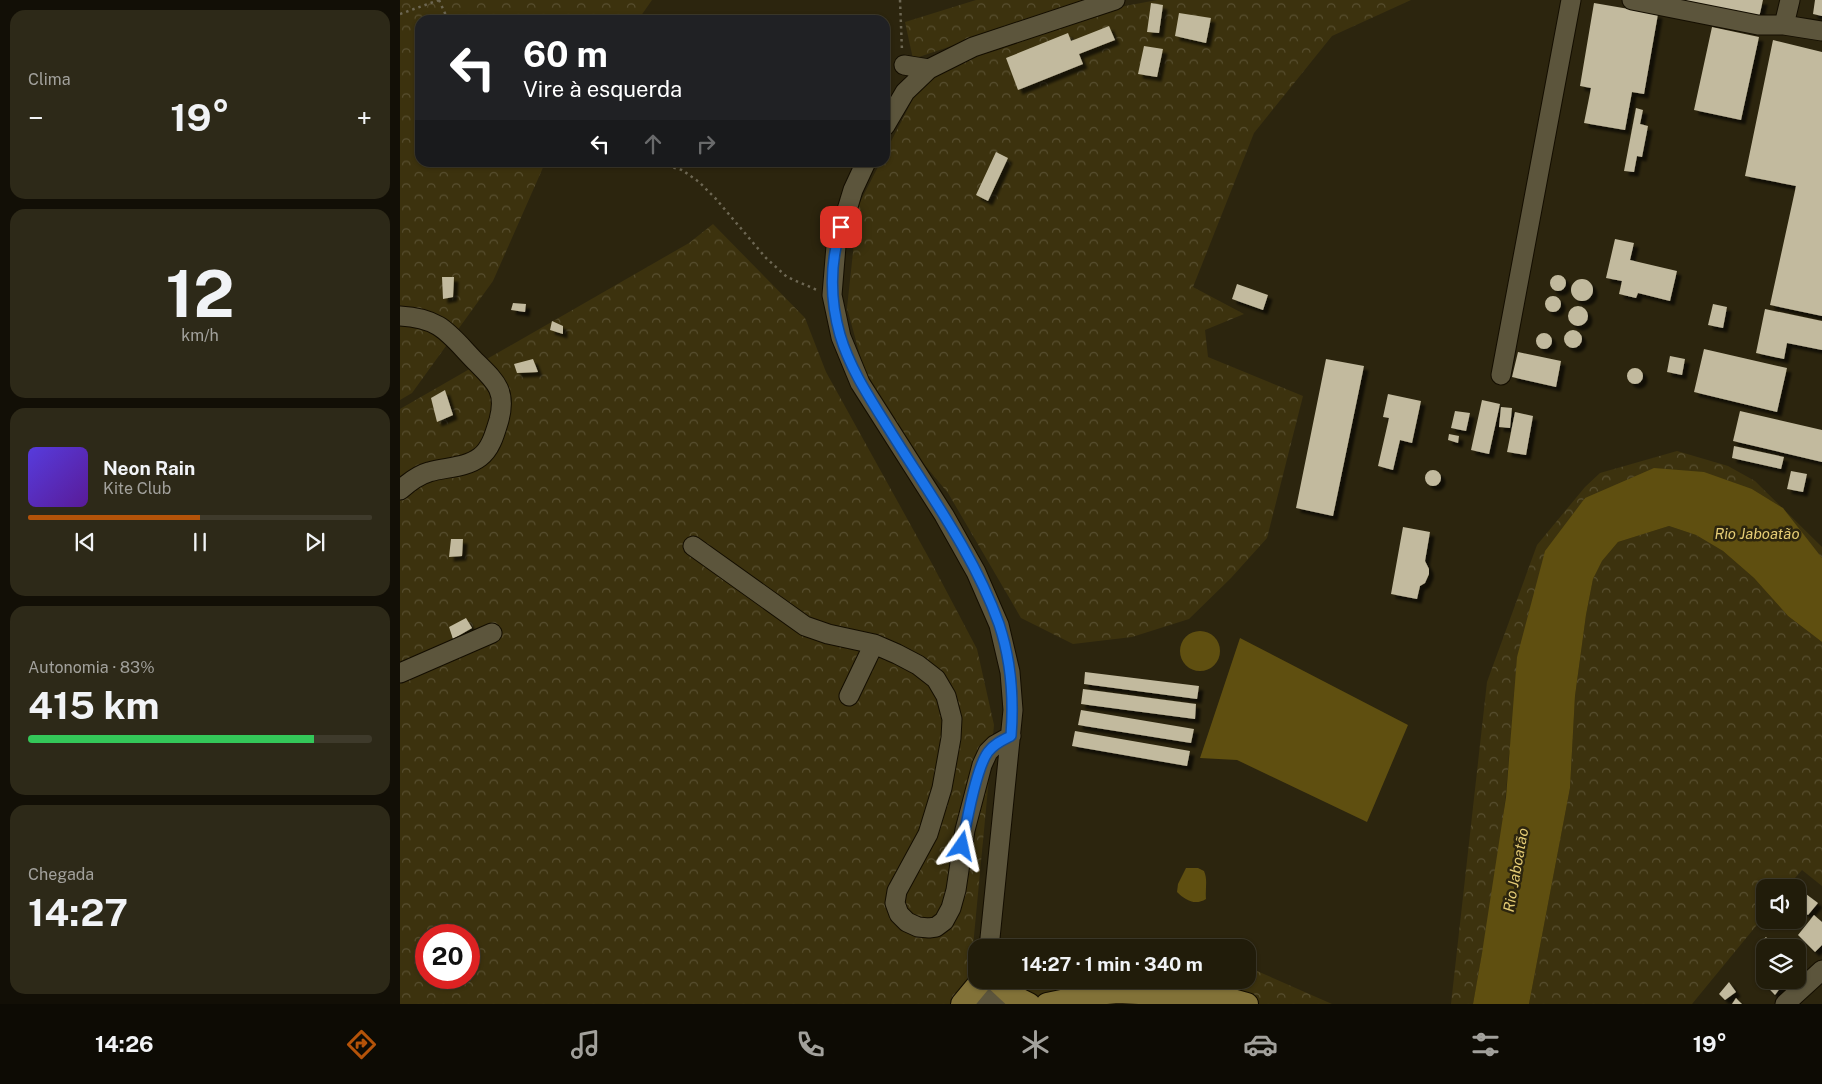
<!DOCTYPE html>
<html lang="pt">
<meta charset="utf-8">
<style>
:root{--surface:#211c0a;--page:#2d2918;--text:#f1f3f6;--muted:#a2a19c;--line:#3e3a2b;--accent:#b45309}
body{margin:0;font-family:"Public Sans",sans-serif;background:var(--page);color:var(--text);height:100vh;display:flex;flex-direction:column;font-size:19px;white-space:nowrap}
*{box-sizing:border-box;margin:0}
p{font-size:16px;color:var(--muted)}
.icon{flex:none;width:28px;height:28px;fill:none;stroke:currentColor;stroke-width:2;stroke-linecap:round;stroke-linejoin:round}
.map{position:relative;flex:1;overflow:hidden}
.panel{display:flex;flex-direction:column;gap:10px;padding:10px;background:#120f06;width:400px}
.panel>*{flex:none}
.hud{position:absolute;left:15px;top:15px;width:475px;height:152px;border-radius:15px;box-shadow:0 1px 4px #0004,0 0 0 1px var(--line);background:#202124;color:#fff;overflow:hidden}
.controls{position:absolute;left:1356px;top:879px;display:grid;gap:10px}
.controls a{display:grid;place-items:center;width:50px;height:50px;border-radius:10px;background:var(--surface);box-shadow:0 1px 4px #0004,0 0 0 1px var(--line);font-size:25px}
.speed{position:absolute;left:15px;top:924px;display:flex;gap:10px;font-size:25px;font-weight:700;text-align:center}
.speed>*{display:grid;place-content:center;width:65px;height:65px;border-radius:50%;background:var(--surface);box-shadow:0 1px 4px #0004,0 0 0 1px var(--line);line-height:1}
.speed .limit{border:8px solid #d22;background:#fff;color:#111}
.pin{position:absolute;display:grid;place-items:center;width:42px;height:42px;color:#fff;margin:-21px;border-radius:10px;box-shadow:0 2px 8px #0006}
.me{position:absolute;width:55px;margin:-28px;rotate:11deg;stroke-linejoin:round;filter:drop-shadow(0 0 4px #0008)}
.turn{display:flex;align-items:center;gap:18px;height:105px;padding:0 25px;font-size:22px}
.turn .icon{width:65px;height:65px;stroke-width:2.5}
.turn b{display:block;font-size:35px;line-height:42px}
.lanes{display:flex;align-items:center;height:48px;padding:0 25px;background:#0003;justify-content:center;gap:25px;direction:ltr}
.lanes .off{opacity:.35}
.big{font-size:38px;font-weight:700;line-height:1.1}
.panel .card{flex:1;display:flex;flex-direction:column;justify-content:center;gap:8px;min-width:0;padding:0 18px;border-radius:15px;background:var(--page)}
.panel .dial{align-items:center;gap:0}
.dial b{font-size:65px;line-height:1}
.song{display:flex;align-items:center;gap:15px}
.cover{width:60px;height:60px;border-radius:8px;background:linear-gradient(135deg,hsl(250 70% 55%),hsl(270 70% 35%))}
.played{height:5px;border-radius:2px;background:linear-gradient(90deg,var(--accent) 50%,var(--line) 50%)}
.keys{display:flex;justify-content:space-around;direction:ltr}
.heat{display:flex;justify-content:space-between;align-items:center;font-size:28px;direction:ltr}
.charge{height:8px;border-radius:4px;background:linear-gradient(90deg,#34c759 83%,var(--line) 0)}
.trip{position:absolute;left:568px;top:939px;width:288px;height:50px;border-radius:15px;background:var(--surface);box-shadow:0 1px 4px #0004,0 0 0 1px var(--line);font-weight:700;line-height:50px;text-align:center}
.tabs{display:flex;height:80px;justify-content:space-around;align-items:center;background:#0d0b04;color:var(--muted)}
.tabs .icon{width:35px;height:35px}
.tabs .active{color:var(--accent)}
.tabs b{font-size:22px;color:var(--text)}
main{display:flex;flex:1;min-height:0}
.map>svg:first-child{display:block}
</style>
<main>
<section class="panel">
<div class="card"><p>Clima</p>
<div class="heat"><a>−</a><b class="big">19°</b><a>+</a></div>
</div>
<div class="card dial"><b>12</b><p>km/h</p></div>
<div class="card">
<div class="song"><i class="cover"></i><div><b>Neon Rain</b><p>Kite Club</p></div></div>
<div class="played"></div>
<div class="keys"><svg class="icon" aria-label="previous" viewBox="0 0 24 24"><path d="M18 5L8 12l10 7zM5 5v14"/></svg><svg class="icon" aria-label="pause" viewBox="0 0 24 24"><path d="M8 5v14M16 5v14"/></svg><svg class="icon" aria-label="next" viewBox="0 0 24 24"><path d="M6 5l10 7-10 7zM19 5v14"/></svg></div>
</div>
<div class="card"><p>Autonomia · 83%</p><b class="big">415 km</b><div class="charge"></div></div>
<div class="card"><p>Chegada</p><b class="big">14:27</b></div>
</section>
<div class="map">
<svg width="1422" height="1004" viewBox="0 0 1422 1004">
<defs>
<pattern id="forest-crowns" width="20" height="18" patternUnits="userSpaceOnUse" patternTransform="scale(1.25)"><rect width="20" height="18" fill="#3c320e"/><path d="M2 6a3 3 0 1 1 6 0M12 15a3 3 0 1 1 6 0" fill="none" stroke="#584f30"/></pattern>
<filter id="shadow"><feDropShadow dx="4.5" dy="4.5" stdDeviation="1" flood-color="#0009"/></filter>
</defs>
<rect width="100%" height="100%" fill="#2c250e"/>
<!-- forest -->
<path fill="url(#forest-crowns)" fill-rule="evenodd" d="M0,0H252L238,20H20V162L145,163L93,281L12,393L0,400Z
M576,0H688L513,59L505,22Z
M757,0H1011L932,36L854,133L793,287L844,314L805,330L808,357L903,396L867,538L831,578L789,619L732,637L673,644L621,618L548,493L473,403L447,308L458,206L480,163L485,162V153L515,95L559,54L725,6Z
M313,224L405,318L426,372L530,560L577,649L594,725L570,978L609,987L647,980H846V969L857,971L932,1004H847L822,997L682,1004H0V409L289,243ZM26,935H69V978H26Z
M1277,451L1328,466L1355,481L1422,547V560L1383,508L1352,489L1184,498L1109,754C1104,837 1088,921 1073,1004H1051L1087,682L1137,545L1185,487L1200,473Z
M1269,526L1296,535L1323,551L1354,578L1388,616L1422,642V886L1402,870L1387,887L1365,888V915L1292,1004H1129L1170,788L1175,696L1186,615L1193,579L1202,561L1218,542Z"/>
<!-- water -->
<path fill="#5f4f10" d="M1254,468L1304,472L1352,489L1383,508L1422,558V642L1388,616L1354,578L1323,551L1296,535L1269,526L1218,542L1202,561L1193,579L1186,615L1175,696L1170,788L1129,1004H1073L1082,953L1106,797L1117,657L1145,551L1185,498Z
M780 651a20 20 0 1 1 40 0a20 20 0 1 1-40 0Z
M840,638L1008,725L967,822L837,760L800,758Z
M786,868H798L804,871C808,880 805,889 806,899C795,906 785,900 777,892L778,884Z"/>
<!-- building -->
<path fill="#c2ba9e" filter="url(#shadow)" d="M1262,0H1363L1358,22Z
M1415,0H1422V16L1413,14Z
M751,3L763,5L759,33L747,32Z
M1194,3L1258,14L1244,94L1232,92L1225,130L1184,123L1191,88L1180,86Z
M779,13L811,18L806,43L775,36Z
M709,26L715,40L679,54L683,64L618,90L606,58L668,33L671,41Z
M1312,27L1359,37L1341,120L1294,110Z
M1373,40L1422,52V316L1370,305L1396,186L1345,176Z
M744,46L763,49L757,77L738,74Z
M1236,108L1243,110L1240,124L1248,126L1242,157L1237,156L1234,172L1224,171Z
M596,152L608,158L588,201L576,195Z
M1215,239L1234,243L1230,260L1277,271L1270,301L1238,293L1236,298L1219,294L1222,281L1206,278Z
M1150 283a8 8 0 1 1 16 0a8 8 0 1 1-16 0Z
M42,277H54L53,297L43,299Z
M1171 290a11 11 0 1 1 22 0a11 11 0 1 1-22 0Z
M837,284L868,295L863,310L832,299Z
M1145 304a8 8 0 1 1 16 0a8 8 0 1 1-16 0Z
M113,303L126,304L125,312L111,310Z
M1313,304L1327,307L1323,328L1308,325Z
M1168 316a10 10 0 1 1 20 0a10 10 0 1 1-20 0Z
M1365,309L1422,321V350L1387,343L1384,359L1356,353Z
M152,321L163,326V334L150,330Z
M1164 339a9 9 0 1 1 18 0a9 9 0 1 1-18 0Z
M1136 341a8 8 0 1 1 16 0a8 8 0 1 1-16 0Z
M1304,349L1387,368L1377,412L1294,392Z
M1118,352L1161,361L1156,387L1112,377Z
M1270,356L1285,359L1282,375L1267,372Z
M133,359L138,372L117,373L114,364Z
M926,359L964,366L933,516L896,508Z
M1227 376a8 8 0 1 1 16 0a8 8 0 1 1-16 0Z
M45,390L53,415L37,422L31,398Z
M988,394L1021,401L1012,443L1000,440L993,470L978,466L989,418L983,417Z
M1082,400L1100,404L1089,454L1071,450Z
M1101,407L1112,408L1110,428L1099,427Z
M1055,411L1070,413L1066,431L1051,428Z
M1340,411L1422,430V462L1333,441Z
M1115,412L1133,416L1126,455L1107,452Z
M1049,434L1059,436L1058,443L1048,440Z
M1334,446L1384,457L1381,469L1332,458Z
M1025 478a8 8 0 1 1 16 0a8 8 0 1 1-16 0Z
M1391,471L1407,474L1403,492L1387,489Z
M1003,527L1030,532L1025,561L1029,569V574L1025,583L1020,586L1017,599L991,594Z
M51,539H63L62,556L49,557Z
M66,618L72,628L53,639L49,627Z
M685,672L799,686L797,699L684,684Z
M683,689L796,704L795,719L681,704Z
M681,710L794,729L791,743L678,725Z
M675,731L790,751L787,766L672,746Z
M1406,894L1418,903L1408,915L1398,908V902Z
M1414,915L1422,922V945L1415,952L1398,935Z
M1366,937L1376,948H1365V954L1359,943Z
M1365,967V980H1386L1375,995L1357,976Z
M1329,982L1336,992L1325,1000L1319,994Z
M1336,998L1342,1004H1332Z"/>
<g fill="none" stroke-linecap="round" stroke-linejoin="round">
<defs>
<path id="minor" d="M1232,0L1358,25H1384L1422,31
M1384,25L1390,0
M504,65L529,69
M485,126L505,92L529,69L573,47L715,0
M466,162L453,190L436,246L432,295L441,337L460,383L544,515L576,572L599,625L610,672L613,710L589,948
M0,316C41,318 49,334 75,361C95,381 107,390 99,420C95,433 91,449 80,457C66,468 45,467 29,472C18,475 8,483 0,490
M1101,375L1171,0
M293,546L405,626L428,634L474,644L497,654L518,665L536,679L546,696L552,719L551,738L542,788L528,834L497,891L495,903L499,914L507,922L518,927L529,928L536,927L544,921L551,908L556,890L565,830L582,765L588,752L595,745L611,736
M0,673L92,633
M449,696L474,644
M581,980L582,1004
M596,980L597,1004
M1385,1004L1422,970"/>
<path id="major" d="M597,981L613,996L629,1004
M562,1004L581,981
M647,1004L695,994L718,992L822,997L847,1004"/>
</defs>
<!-- minor casing -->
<use href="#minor" stroke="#140e00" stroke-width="21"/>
<!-- major casing -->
<use href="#major" stroke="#140e00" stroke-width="24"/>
<!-- path -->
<path stroke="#6d6753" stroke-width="2.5" stroke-dasharray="2.5 4" stroke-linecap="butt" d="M39,0L48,20
M500,0L502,51
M0,14L39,0
M235,162L261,164L282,170L299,182L316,199L366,258L387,277L417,290"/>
<!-- minor -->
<use href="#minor" stroke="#5c553c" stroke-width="19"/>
<!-- major -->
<use href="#major" stroke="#827238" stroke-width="22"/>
</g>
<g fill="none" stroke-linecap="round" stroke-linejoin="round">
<defs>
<path id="route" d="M441,227C430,262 430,300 440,335C450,369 471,400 489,429C528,492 574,554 599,624C611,660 614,698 611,736C603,740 594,744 588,752C576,768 566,825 562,846"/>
</defs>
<!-- route casing -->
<use href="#route" stroke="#114b97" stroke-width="12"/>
<!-- route -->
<use href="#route" stroke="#1a73e8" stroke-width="9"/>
</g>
<g text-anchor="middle" stroke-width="5" stroke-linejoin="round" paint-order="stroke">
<!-- water labels -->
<g font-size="15" font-style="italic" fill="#e5cc75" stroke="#2c250e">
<text x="1357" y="539">Rio Jaboatão</text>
<text transform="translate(1116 870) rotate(-80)" y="5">Rio Jaboatão</text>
</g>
</g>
</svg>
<div class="controls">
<a><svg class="icon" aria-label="sound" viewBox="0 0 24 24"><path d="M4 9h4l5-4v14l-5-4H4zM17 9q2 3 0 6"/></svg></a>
<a><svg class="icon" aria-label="layers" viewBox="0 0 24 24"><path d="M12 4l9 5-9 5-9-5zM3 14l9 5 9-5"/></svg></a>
</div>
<div class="speed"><div class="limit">20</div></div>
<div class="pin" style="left:441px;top:227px;background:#d93025"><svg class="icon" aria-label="arrive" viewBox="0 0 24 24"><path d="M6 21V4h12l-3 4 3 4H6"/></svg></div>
<svg class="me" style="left:562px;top:846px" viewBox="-20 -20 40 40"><path d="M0-17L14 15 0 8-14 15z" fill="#1a73e8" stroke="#fff" stroke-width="4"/></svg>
<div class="trip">14:27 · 1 min · 340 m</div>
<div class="hud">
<div class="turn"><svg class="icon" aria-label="left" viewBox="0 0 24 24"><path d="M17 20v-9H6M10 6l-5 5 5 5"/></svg><div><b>60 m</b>Vire à esquerda</div></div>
<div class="lanes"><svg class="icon" aria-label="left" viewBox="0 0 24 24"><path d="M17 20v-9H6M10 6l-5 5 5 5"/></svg><svg class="icon off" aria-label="ahead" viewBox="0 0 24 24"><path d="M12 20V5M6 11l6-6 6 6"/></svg><svg class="icon off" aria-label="right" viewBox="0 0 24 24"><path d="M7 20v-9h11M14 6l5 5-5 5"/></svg></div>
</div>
</div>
</main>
<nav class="tabs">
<b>14:26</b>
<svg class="icon active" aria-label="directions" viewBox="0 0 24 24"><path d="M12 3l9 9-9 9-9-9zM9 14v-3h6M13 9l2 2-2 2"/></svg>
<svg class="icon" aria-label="music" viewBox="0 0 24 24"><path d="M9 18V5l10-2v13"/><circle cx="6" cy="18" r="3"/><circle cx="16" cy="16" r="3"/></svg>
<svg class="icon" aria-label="phone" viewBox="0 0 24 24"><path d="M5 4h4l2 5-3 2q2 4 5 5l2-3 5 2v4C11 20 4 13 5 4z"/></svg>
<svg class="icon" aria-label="climate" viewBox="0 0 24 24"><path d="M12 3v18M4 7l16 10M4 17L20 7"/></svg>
<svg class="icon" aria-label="car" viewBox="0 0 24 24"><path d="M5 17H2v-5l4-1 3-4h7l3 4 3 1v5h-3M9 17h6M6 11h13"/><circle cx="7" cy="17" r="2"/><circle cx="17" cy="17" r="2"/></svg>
<svg class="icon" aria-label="filters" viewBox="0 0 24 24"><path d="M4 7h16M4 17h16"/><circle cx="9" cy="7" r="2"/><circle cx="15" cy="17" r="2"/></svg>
<b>19°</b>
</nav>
